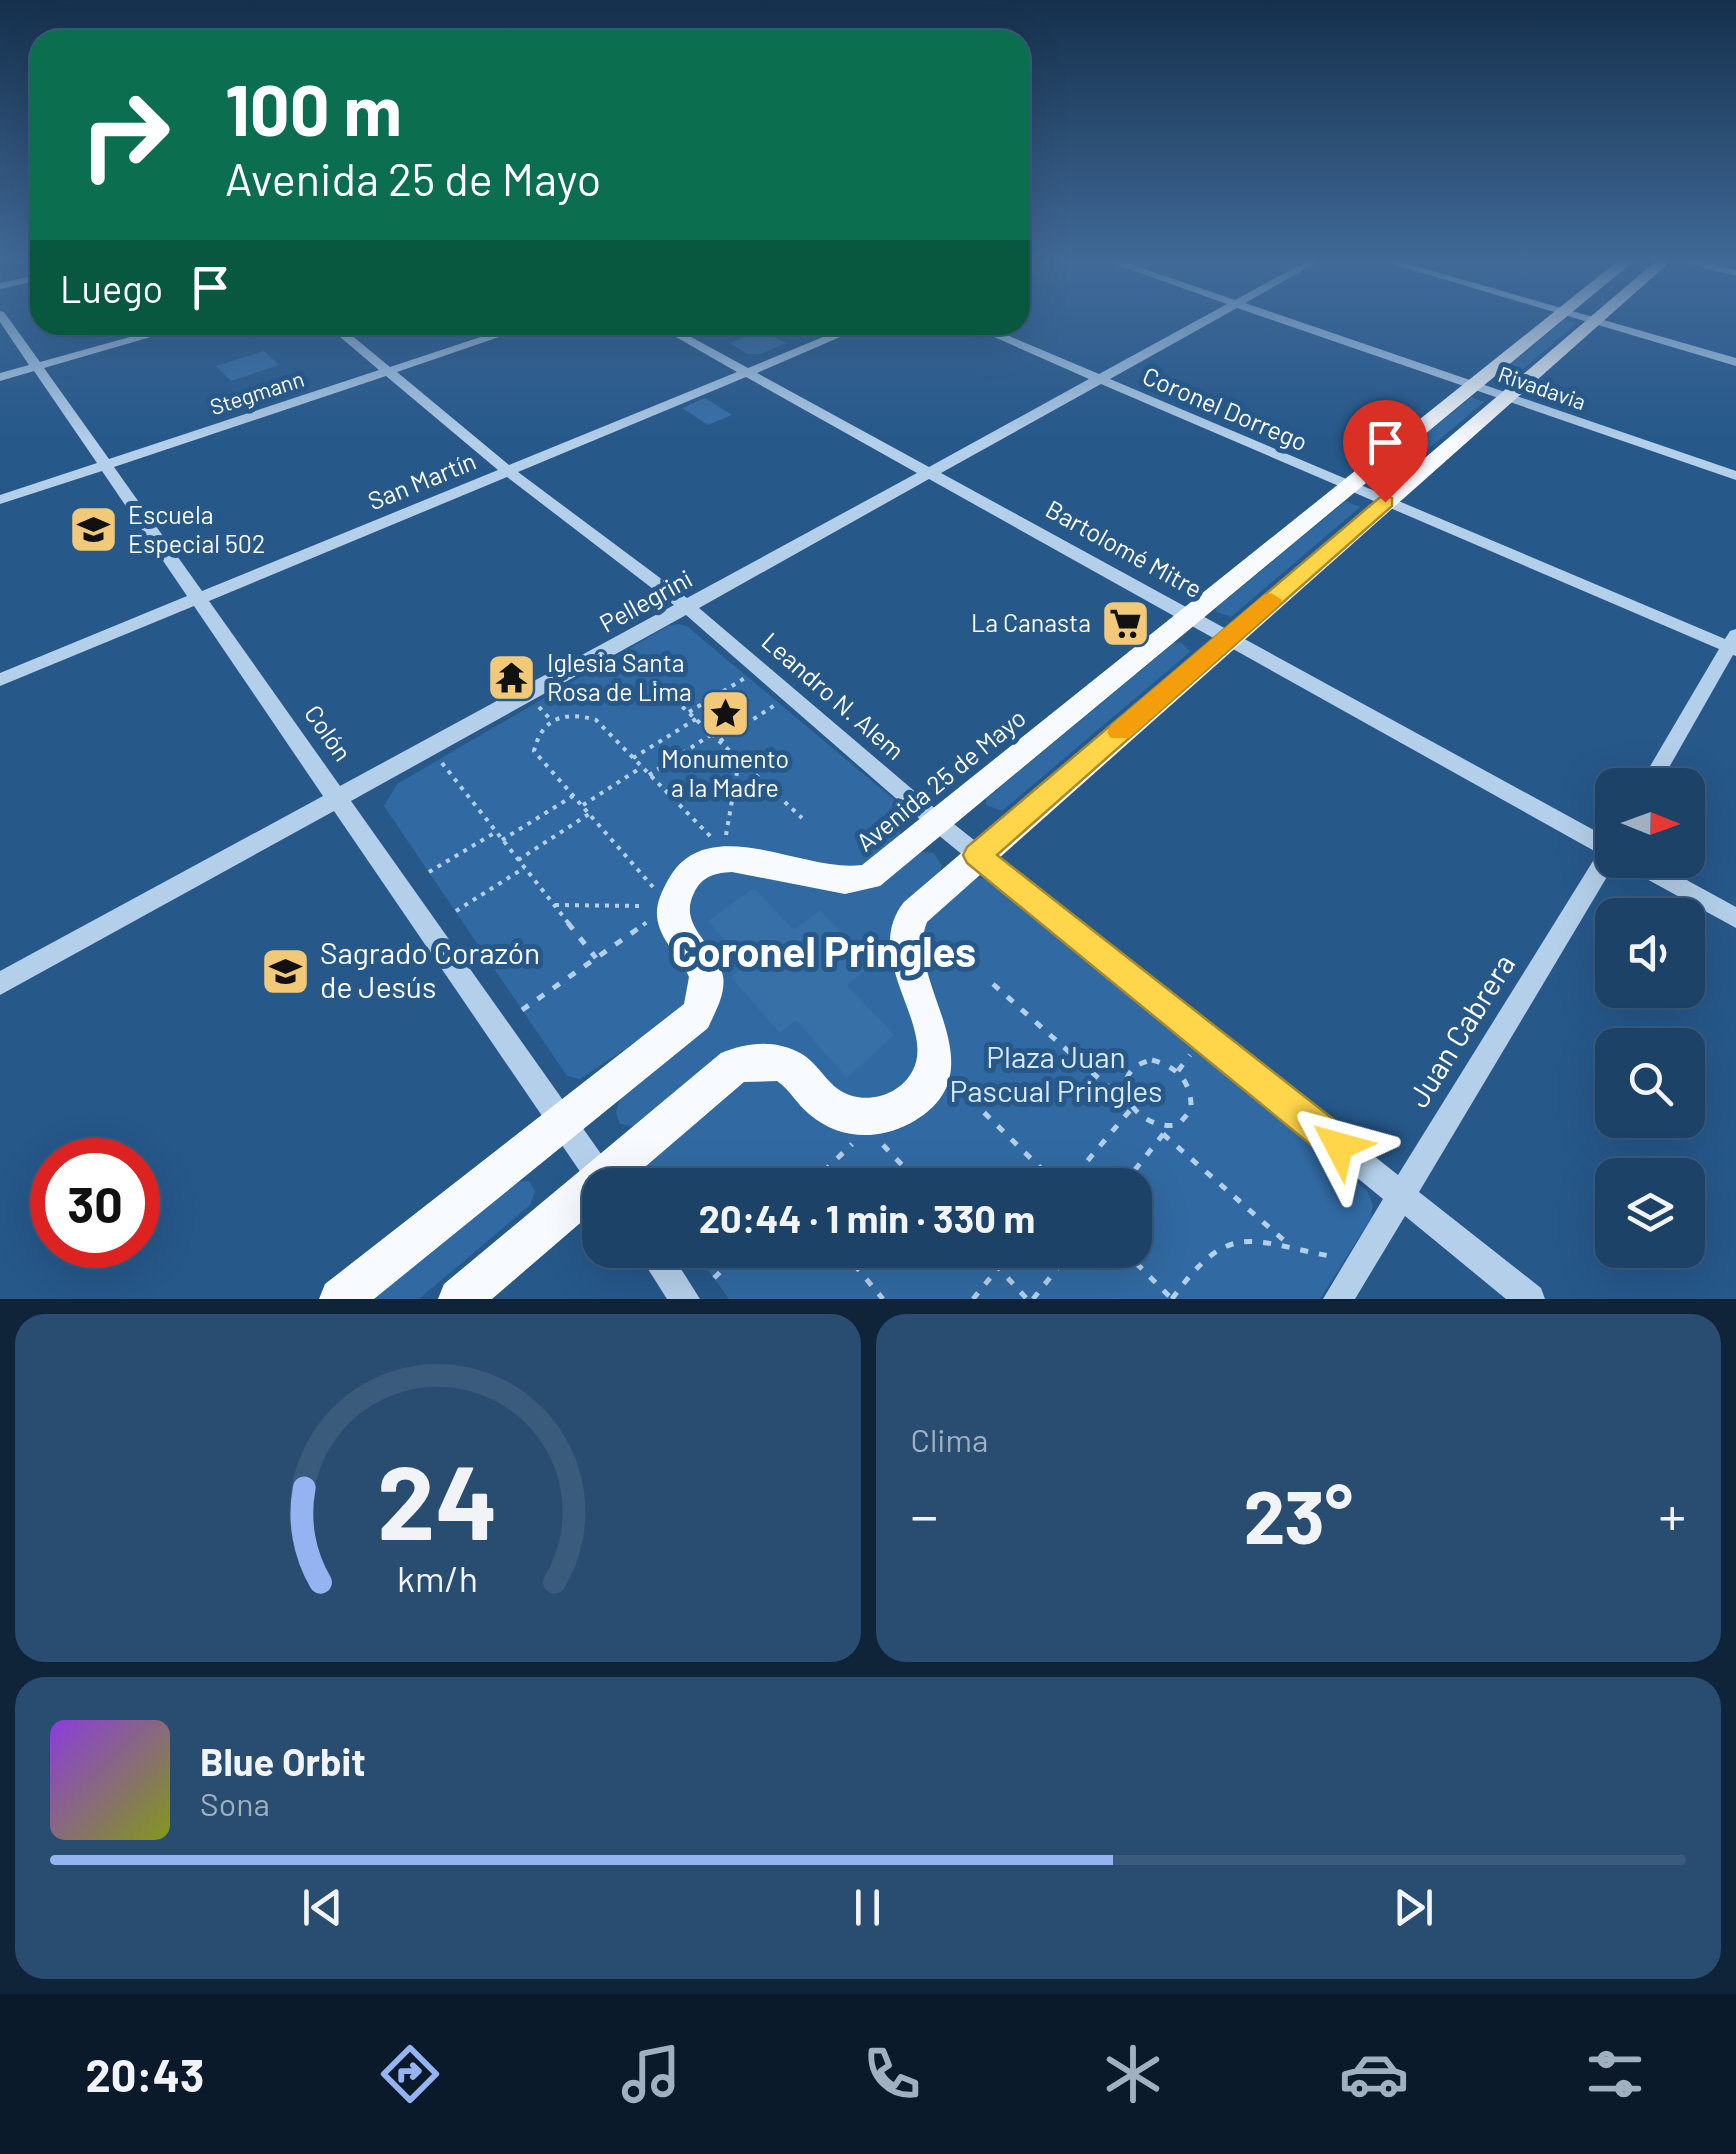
<!DOCTYPE html>
<html lang="es">
<meta charset="utf-8">
<style>
:root{--surface:#1c4268;--page:#294d71;--text:#f1f3f6;--muted:#a0b0c0;--line:#3a5b7c;--accent:#95b2f1}
body{margin:0;font-family:Barlow,sans-serif;background:var(--page);color:var(--text);height:100vh;display:flex;flex-direction:column;font-size:38px;white-space:nowrap}
*{box-sizing:border-box;margin:0}
p{font-size:32px;color:var(--muted)}
.icon{flex:none;width:55px;height:55px;fill:none;stroke:currentColor;stroke-width:2;stroke-linecap:round;stroke-linejoin:round}
.map{position:relative;height:1299px;overflow:hidden}
.sheet{display:flex;flex-direction:column;gap:15px;padding:15px;background:#0f2439;flex:1}
.sheet>*{flex:none}
.top-card{position:absolute;left:30px;top:30px;width:1000px;height:305px;border-radius:30px;box-shadow:0 10px 40px #0002,0 0 0 2px var(--line);background:#0b6e4f;color:#fff;overflow:hidden}
.needle{width:65px;rotate:91deg}
.tools{position:absolute;left:1595px;top:768px;display:grid;gap:20px}
.tools a{display:grid;place-items:center;width:110px;height:110px;border-radius:20px;background:var(--surface);box-shadow:0 10px 40px #0002,0 0 0 2px var(--line);font-size:50px}
.speed{position:absolute;left:30px;top:1138px;display:flex;gap:20px;font-size:50px;font-weight:700;text-align:center}
.speed>*{display:grid;place-content:center;width:130px;height:130px;border-radius:50%;background:var(--surface);box-shadow:0 10px 40px #0002,0 0 0 2px var(--line);line-height:1}
.speed .limit{border:15px solid #d22;background:#fff;color:#111}
.pin{position:absolute;display:grid;place-items:center;width:85px;height:85px;color:#fff;margin:-102px -42px;border-radius:50% 50% 50% 0;rotate:-45deg;box-shadow:0 0 10px #0007}
.pin .icon{rotate:45deg}
.me{position:absolute;width:110px;margin:-55px;rotate:309deg;stroke-linejoin:round;filter:drop-shadow(0 0 8px #0008)}
.turn{display:flex;align-items:center;gap:35px;height:210px;padding:0 30px;font-size:45px}
.turn .icon{width:130px;height:130px;stroke-width:2.5}
.turn b{display:block;font-size:70px;line-height:85px}
.then{display:flex;align-items:center;height:95px;padding:0 30px;background:#0003;gap:20px;font-size:38px}
.big{font-size:75px;font-weight:700;line-height:1.1}
.sheet .tile{flex:1;display:flex;flex-direction:column;justify-content:center;gap:15px;min-width:0;padding:0 35px;border-radius:30px;background:var(--page)}
.sheet .dial{align-items:center;gap:0}
.dial svg{height:260px;overflow:visible;fill:none;stroke:var(--line);stroke-width:7;stroke-linecap:round;text-anchor:middle}
.dial text{fill:var(--text);stroke:none}
.song{display:flex;align-items:center;gap:30px}
.cover{width:120px;height:120px;border-radius:15px;background:linear-gradient(135deg,hsl(270 70% 55%),hsl(70 70% 35%))}
.played{height:10px;border-radius:5px;background:linear-gradient(90deg,var(--accent) 65%,var(--line) 65%)}
.keys{display:flex;justify-content:space-around;direction:ltr}
.heat{display:flex;justify-content:space-between;align-items:center;font-size:55px;direction:ltr}
.sheet .tiles{flex:1;display:grid;gap:15px;grid-template-columns:1fr 1fr}
.tile:last-child{grid-column:span 2}
.trip{position:absolute;left:582px;top:1168px;width:570px;height:100px;border-radius:30px;background:var(--surface);box-shadow:0 10px 40px #0002,0 0 0 2px var(--line);font-weight:700;line-height:100px;text-align:center}
.dock{display:flex;height:160px;justify-content:space-around;align-items:center;background:#0b1a2a;color:var(--muted)}
.dock .icon{width:70px;height:70px}
.dock .selected{color:var(--accent)}
.dock b{font-size:45px;color:var(--text)}
.map>svg:first-child{display:block}
</style>
<div class="map">
<svg width="1736" height="1299" viewBox="0 0 1736 1299">
<rect width="100%" height="100%" fill="#26588a"/>
<!-- green -->
<path fill="#316aa2" d="M1565,319L1577,323L1506,384L1493,379Z
M1471,397L1484,402L1390,481L1378,478L1376,475Z
M1346,501L1360,507L1231,617L1217,612L1216,608Z
M679,624L688,627L903,807C910,841 880,854 856,872L737,847L659,923L661,933L694,977L688,1007L580,1079L567,1076L384,806L397,784L668,626Z
M1174,643H1182L1190,652L1002,811L986,805V799Z
M920,852L934,853L942,866L939,875L902,913L922,1057L895,1096L846,1102L791,1056L639,1127L620,1124L616,1112L620,1099L696,1035L685,922L691,883L730,866L802,885Z
M976,877L994,882L1367,1191L1373,1204L1371,1218L1320,1299H729L694,1250H1135V1185L646,1182L647,1161L742,1081L773,1076C812,1103 860,1156 909,1124L928,983L917,925Z
M529,1181L535,1191L530,1205L419,1299H374L516,1182Z"/>
<!-- building -->
<path fill="#376fa7" d="M762,331L786,343L760,354H748L730,343Z
M264,351L279,365L231,381L216,366Z
M705,398L732,415L708,425L682,408Z
M754,888L794,930L820,910L873,964L847,985L894,1035L847,1078L796,1020L780,1033L731,977L746,964L708,921Z"/>
<g fill="none" stroke-linecap="round" stroke-linejoin="round">
<!-- path-far1 -->
<path stroke="#b4cfe9" stroke-width="4" stroke-dasharray="4 6" stroke-linecap="butt" d="M631,659L802,818
M539,707L552,721
M689,712L745,678
M720,741L775,705
M633,758L696,719
M442,763L570,925
M649,775L712,734
M583,805L642,767
M726,835L739,761
M502,840L573,796
M518,860L589,814
M429,872L496,832
M653,887L534,751C542,717 565,711 596,720L713,839
M555,905L645,906
M456,911L524,868
M643,925L647,922"/>
<!-- path -->
<path stroke="#b4cfe9" stroke-width="5" stroke-dasharray="8 11" stroke-linecap="butt" d="M568,923L596,958
M993,984L1132,1108L1067,1185
M522,1010L646,923
M1152,1060C1178,1067 1192,1082 1191,1110L1178,1125C1130,1132 1102,1070 1152,1060Z
M1178,1071L1190,1055
M957,1086L1058,1185
M1163,1134L1287,1243
M883,1145L921,1185
M810,1185L852,1144
M1123,1185L1168,1128
M842,1250L883,1299
M982,1250L1027,1299
M1123,1250L1172,1299
M714,1278L743,1250
M973,1299L1013,1250
M1033,1299L1072,1250
M1172,1299C1230,1219 1248,1241 1335,1257"/>
<!-- minor -->
<path fill="#b4cfe9" fill-rule="evenodd" d="M1104,260H1118L1235,300L1309,260H1321L1245,303L1736,471V480L1237,308L1110,379L1725,639L1730,631L1736,629V656L1733,655L1659,785H1639L1719,649L1101,384L941,473L1612,840V860H1617L1419,1192L1541,1288L1545,1299H1506L1405,1216L1355,1299H1323L1383,1199L931,829L686,615L351,801L616,1175L620,1185H600V1196L596,1195L334,811L0,995V971L323,796L194,606L0,686V673L187,596L102,471L0,504V495L97,463L34,371L0,381V373L29,365L0,322V311L4,312L40,362L173,325H192L44,368L109,459L379,370L326,325H339L390,367L517,325H534L397,372L509,465L737,372L655,325H669L748,368L852,325H868L757,373L929,467L1089,379L967,325H983L1099,374L1227,304ZM386,376L498,470L202,591L114,467ZM746,377L917,473L687,598L518,472ZM507,477L674,605L340,786L209,601ZM929,479L1598,853L1398,1175L945,817L699,608Z
M1379,260H1394L1736,358V366Z
M1676,260H1693L1736,270V276Z
M40,274V280L0,289V283Z
M1620,860H1650L1736,907V928L1623,866Z
M636,1250H669L700,1299H667Z"/>
<!-- major -->
<path fill="#f7fafe" fill-rule="evenodd" d="M1619,260H1635L880,886L845,894L732,872C715,873 702,876 694,893C677,927 717,944 723,976C726,994 715,1012 708,1028L374,1299H319L325,1284L684,1004L689,977C681,956 659,941 657,916C656,903 662,891 668,880C707,809 802,873 862,865Z
M1657,260H1672L927,922C902,982 1006,1072 909,1124C876,1141 838,1139 809,1114C797,1104 790,1090 777,1081L744,1082L624,1185H600V1206L492,1299H438L444,1284L721,1053C748,1042 775,1039 802,1054C815,1062 823,1076 834,1086C858,1107 898,1099 913,1070C936,1025 860,957 904,902Z"/>
</g>
<!-- sky -->
<linearGradient id="sky" x2="0" y2="1"><stop stop-color="#15304c"/><stop offset="0.59" stop-color="#416a98"/><stop offset="1" stop-color="#416a98" stop-opacity="0"/></linearGradient>
<rect width="1736" height="442" fill="url(#sky)"/>
<!-- route -->
<path fill="#ffd54a" stroke="#a68a30" stroke-width="2.5" d="M1385,496L1392,498V506L997,855L1351,1133L1357,1146L1351,1158L1339,1163L1327,1158L967,863L963,855L967,847L1379,498Z"/>
<!-- slow -->
<path fill="#f59e0b" d="M1271,593L1282,600L1279,605L1129,738H1111L1107,732L1111,725L1264,595Z"/>
<!-- icons -->
<defs>
<symbol id="school-square" viewBox="-11 -11 22 22"><rect x="-9" y="-9" width="18" height="18" rx="4" fill="#f2c979" stroke="#26588a"/><path d="M0-5L7-2L0 1L-7-2ZM-4 1L0 2.5L4 1V4Q0 6-4 4Z" fill="#111"/></symbol>
<symbol id="supermarket-square" viewBox="-11 -11 22 22"><rect x="-9" y="-9" width="18" height="18" rx="4" fill="#f2c979" stroke="#26588a"/><path d="M-6-5.5h2.5l.6 2H6L4.5 2H-2.5L-4.4-4H-6ZM-1.5 3.2a1.3 1.3 0 1 0 .1 0ZM3 3.2a1.3 1.3 0 1 0 .1 0Z" fill="#111"/></symbol>
<symbol id="temple-square" viewBox="-11 -11 22 22"><rect x="-9" y="-9" width="18" height="18" rx="4" fill="#f2c979" stroke="#26588a"/><path d="M0-6L5-2H3V0L6.5 2.5H4V6H1.5V3h-3V6H-4V2.5H-6.5L-3 0V-2H-5Z" fill="#111"/></symbol>
<symbol id="sight-square" viewBox="-11 -11 22 22"><rect x="-9" y="-9" width="18" height="18" rx="4" fill="#f2c979" stroke="#26588a"/><path d="M0-6L1.8-2.2L6-1.7L2.9 1.2L3.7 5.4L0 3.3L-3.7 5.4L-2.9 1.2L-6-1.7L-1.8-2.2Z" fill="#111"/></symbol>
</defs>
<g fill-rule="evenodd">
<use href="#school-square" x="66" y="502" width="55" height="55"/>
<use href="#supermarket-square" x="1098" y="596" width="55" height="55"/>
<use href="#temple-square" x="484" y="650" width="55" height="55"/>
<use href="#sight-square" x="698" y="686" width="55" height="55"/>
<use href="#school-square" x="258" y="944" width="55" height="55"/>
</g>
<g text-anchor="middle" stroke-width="10" stroke-linejoin="round" paint-order="stroke">
<!-- far-street labels -->
<g font-size="22" fill="#fff" stroke="#26588a">
<text transform="translate(1542 388) rotate(19)" y="8">Rivadavia</text>
<text transform="translate(257 393) rotate(-18)" y="8">Stegmann</text>
</g>
<!-- street labels -->
<g font-size="25" fill="#fff" stroke="#26588a">
<text transform="translate(1225 409) rotate(23)" y="9">Coronel Dorrego</text>
<text transform="translate(422 481) rotate(-22)" y="9">San Martín</text>
<text transform="translate(1124 549) rotate(29)" y="9">Bartolomé Mitre</text>
<text transform="translate(646 601) rotate(-29)" y="9">Pellegrini</text>
<text transform="translate(833 696) rotate(41)" y="9">Leandro N. Alem</text>
<text transform="translate(328 733) rotate(55)" y="9">Colón</text>
<text transform="translate(941 780) rotate(-39)" y="9">Avenida 25 de Mayo</text>
</g>
<!-- poi labels -->
<g font-size="25" fill="#fff" stroke="#26588a" text-anchor="start">
<text x="128" y="524">Escuela<tspan x="128" dy="29">Especial 502</tspan></text>
<text x="1091" y="632" text-anchor="end">La Canasta</text>
<text x="547" y="672">Iglesia Santa<tspan x="547" dy="29">Rosa de Lima</tspan></text>
<text x="725" y="768" text-anchor="middle">Monumento<tspan x="725" dy="29">a la Madre</tspan></text>
</g>
<!-- near-poi labels -->
<g font-size="30" fill="#fff" stroke="#26588a" text-anchor="start">
<text x="320" y="964">Sagrado Corazón<tspan x="320" dy="34">de Jesús</tspan></text>
</g>
<!-- near-street labels -->
<g font-size="30" fill="#fff" stroke="#26588a">
<text transform="translate(1462 1031) rotate(-58)" y="10">Juan Cabrera</text>
</g>
<!-- near-park labels -->
<g font-size="30" fill="#d8e8f7" stroke="#26588a">
<text x="1056" y="1068">Plaza Juan<tspan x="1056" dy="34">Pascual Pringles</tspan></text>
</g>
<!-- near-district labels -->
<g font-size="42" font-weight="bold" fill="#fff" stroke="#26588a">
<text x="824" y="967">Coronel Pringles</text>
</g>
</g>
</svg>
<div class="tools">
<a><svg class="needle" viewBox="-14 -14 28 28"><path d="M0-13l5 13h-10z" fill="#e53935"/><path d="M0 13l5-13h-10z" fill="#a0b0c0"/></svg></a>
<a><svg class="icon" aria-label="sound" viewBox="0 0 24 24"><path d="M4 9h4l5-4v14l-5-4H4zM17 9q2 3 0 6"/></svg></a>
<a><svg class="icon" aria-label="search" viewBox="0 0 24 24"><circle cx="10" cy="10" r="6"/><path d="M15 15l6 6"/></svg></a>
<a><svg class="icon" aria-label="layers" viewBox="0 0 24 24"><path d="M12 4l9 5-9 5-9-5zM3 14l9 5 9-5"/></svg></a>
</div>
<div class="speed"><div class="limit">30</div></div>
<div class="pin" style="left:1385px;top:502px;background:#d93025"><svg class="icon" aria-label="arrive" viewBox="0 0 24 24"><path d="M6 21V4h12l-3 4 3 4H6"/></svg></div>
<svg class="me" style="left:1339px;top:1146px" viewBox="-20 -20 40 40"><path d="M0-17L14 15 0 8-14 15z" fill="#ffd54a" stroke="#fff" stroke-width="4"/></svg>
<div class="trip">20:44 · 1 min · 330 m</div>
<div class="top-card">
<div class="turn"><svg class="icon" aria-label="right" viewBox="0 0 24 24"><path d="M7 20v-9h11M14 6l5 5-5 5"/></svg><div><b>100 m</b>Avenida 25 de Mayo</div></div>
<div class="then">Luego<svg class="icon" aria-label="arrive" viewBox="0 0 24 24"><path d="M6 21V4h12l-3 4 3 4H6"/></svg></div>
</div>
</div>
<section class="sheet">
<div class="tiles">
<div class="tile dial"><svg viewBox="0 0 100 80">
<path d="M14 69A42 42 0 1 1 86 69"/>
<path d="M14 69A42 42 0 0 1 9 40" stroke="#95b2f1"/>
<text x="50" y="56" font-size="32" font-weight="700">24</text>
<text x="50" y="72" font-size="11">km/h</text>
</svg></div>
<div class="tile"><p>Clima</p>
<div class="heat"><a>−</a><b class="big">23°</b><a>+</a></div>
</div>
<div class="tile">
<div class="song"><i class="cover"></i><div><b>Blue Orbit</b><p>Sona</p></div></div>
<div class="played"></div>
<div class="keys"><svg class="icon" aria-label="previous" viewBox="0 0 24 24"><path d="M18 5L8 12l10 7zM5 5v14"/></svg><svg class="icon" aria-label="pause" viewBox="0 0 24 24"><path d="M8 5v14M16 5v14"/></svg><svg class="icon" aria-label="next" viewBox="0 0 24 24"><path d="M6 5l10 7-10 7zM19 5v14"/></svg></div>
</div>
</div>
</section>
<nav class="dock">
<b>20:43</b>
<svg class="icon selected" aria-label="directions" viewBox="0 0 24 24"><path d="M12 3l9 9-9 9-9-9zM9 14v-3h6M13 9l2 2-2 2"/></svg>
<svg class="icon" aria-label="music" viewBox="0 0 24 24"><path d="M9 18V5l10-2v13"/><circle cx="6" cy="18" r="3"/><circle cx="16" cy="16" r="3"/></svg>
<svg class="icon" aria-label="phone" viewBox="0 0 24 24"><path d="M5 4h4l2 5-3 2q2 4 5 5l2-3 5 2v4C11 20 4 13 5 4z"/></svg>
<svg class="icon" aria-label="climate" viewBox="0 0 24 24"><path d="M12 3v18M4 7l16 10M4 17L20 7"/></svg>
<svg class="icon" aria-label="car" viewBox="0 0 24 24"><path d="M5 17H2v-5l4-1 3-4h7l3 4 3 1v5h-3M9 17h6M6 11h13"/><circle cx="7" cy="17" r="2"/><circle cx="17" cy="17" r="2"/></svg>
<svg class="icon" aria-label="filters" viewBox="0 0 24 24"><path d="M4 7h16M4 17h16"/><circle cx="9" cy="7" r="2"/><circle cx="15" cy="17" r="2"/></svg>
</nav>
